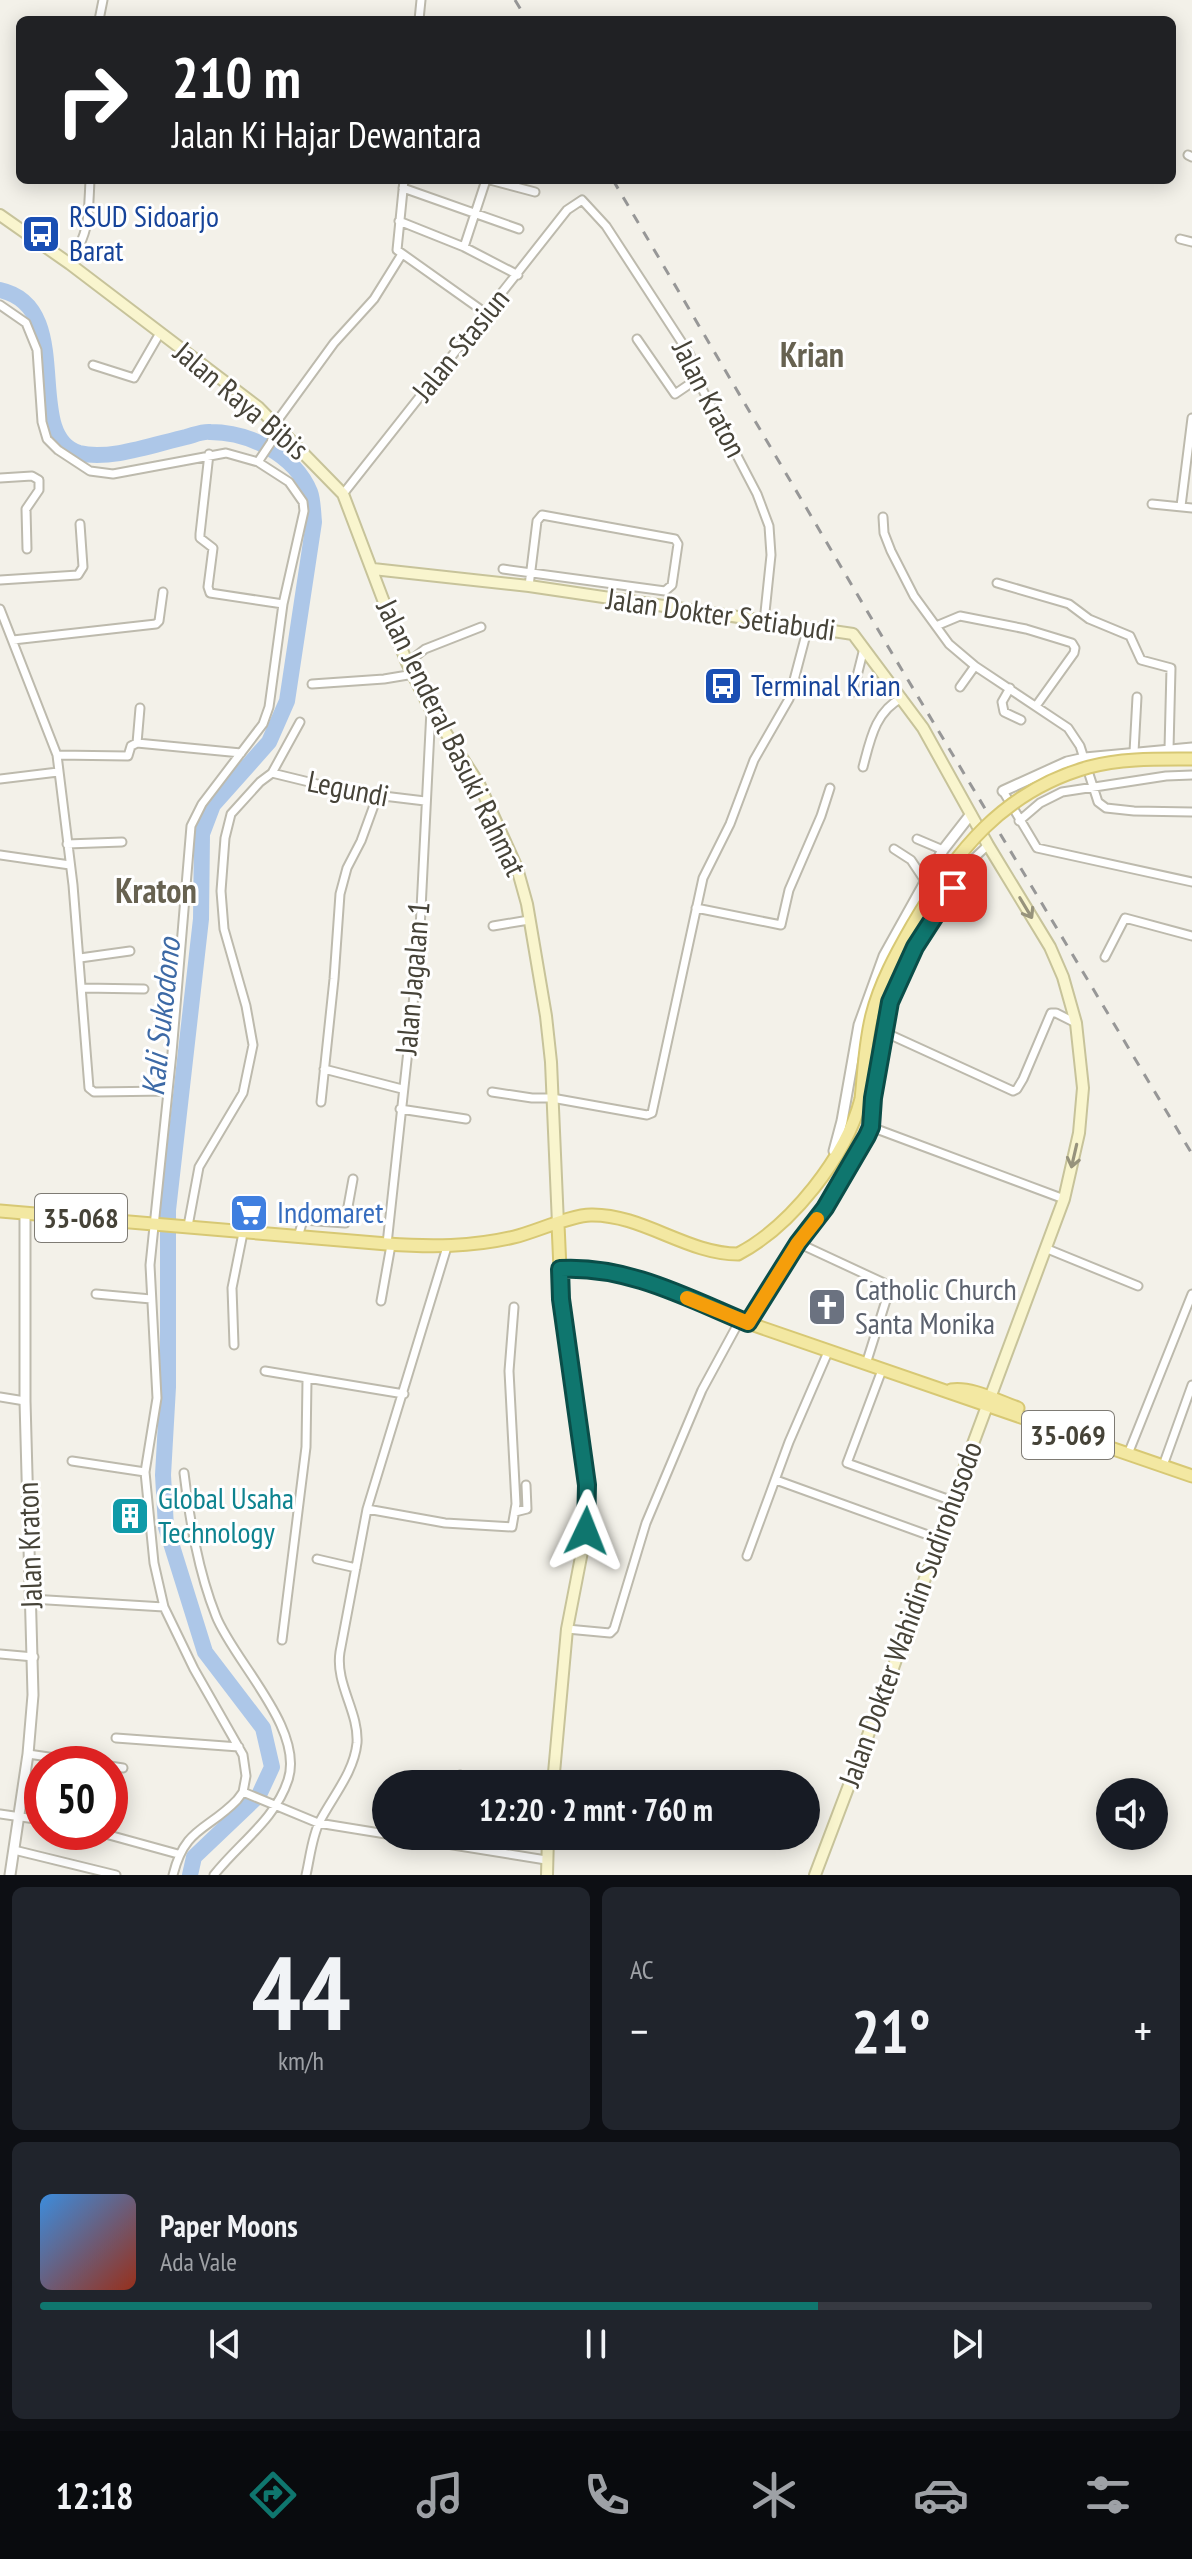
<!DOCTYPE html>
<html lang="id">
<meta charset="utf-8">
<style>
:root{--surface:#171b24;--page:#20242c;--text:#f1f3f6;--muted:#9ea1a6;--line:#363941;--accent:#0f766e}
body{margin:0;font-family:"PT Sans Narrow",sans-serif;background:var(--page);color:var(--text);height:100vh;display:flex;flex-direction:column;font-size:30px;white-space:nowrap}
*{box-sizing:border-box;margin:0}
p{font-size:26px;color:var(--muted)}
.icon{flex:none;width:44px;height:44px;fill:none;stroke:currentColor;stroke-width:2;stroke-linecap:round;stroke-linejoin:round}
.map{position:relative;height:1875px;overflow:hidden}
.sheet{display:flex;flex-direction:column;gap:12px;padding:12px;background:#0d0f14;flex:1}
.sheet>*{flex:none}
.hud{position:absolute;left:16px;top:16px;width:1160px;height:168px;border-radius:12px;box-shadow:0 4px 20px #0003;background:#202124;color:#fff;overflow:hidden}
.fabs{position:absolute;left:1096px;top:1778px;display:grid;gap:16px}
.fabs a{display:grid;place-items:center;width:72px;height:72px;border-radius:50%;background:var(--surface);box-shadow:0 4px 20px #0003;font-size:40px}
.speed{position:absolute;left:24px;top:1746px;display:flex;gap:16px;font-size:40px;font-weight:700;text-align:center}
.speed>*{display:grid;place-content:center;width:104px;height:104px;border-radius:50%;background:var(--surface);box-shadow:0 4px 20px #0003;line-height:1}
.speed .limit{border:12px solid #d22;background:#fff;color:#111}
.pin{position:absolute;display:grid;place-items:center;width:68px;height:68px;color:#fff;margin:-34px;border-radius:16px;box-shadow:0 4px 12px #0006}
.me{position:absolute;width:88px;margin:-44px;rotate:2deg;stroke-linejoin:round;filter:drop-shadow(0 0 6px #0008)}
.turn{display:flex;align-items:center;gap:28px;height:168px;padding:0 24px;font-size:36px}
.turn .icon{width:104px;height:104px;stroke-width:2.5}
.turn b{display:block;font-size:56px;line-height:68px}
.big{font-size:60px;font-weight:700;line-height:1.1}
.sheet .tile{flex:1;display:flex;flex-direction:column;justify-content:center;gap:12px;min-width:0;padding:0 28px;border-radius:12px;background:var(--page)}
.sheet .dial{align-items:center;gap:0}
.dial b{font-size:104px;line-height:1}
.song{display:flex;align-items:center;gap:24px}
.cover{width:96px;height:96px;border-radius:12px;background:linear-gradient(135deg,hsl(210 70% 55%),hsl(10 70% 35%))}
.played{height:8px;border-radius:4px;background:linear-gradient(90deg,var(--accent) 70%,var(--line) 70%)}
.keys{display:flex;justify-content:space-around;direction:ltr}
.heat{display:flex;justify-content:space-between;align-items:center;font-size:44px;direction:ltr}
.sheet .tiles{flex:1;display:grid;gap:12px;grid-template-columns:1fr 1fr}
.tile:last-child{grid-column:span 2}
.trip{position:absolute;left:372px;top:1770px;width:448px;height:80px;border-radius:40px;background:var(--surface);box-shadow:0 4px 20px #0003;font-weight:700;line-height:80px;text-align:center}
.tabs{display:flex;height:128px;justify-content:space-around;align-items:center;background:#090b0e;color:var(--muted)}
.tabs .icon{width:56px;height:56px}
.tabs .selected{color:var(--accent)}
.tabs b{font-size:36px;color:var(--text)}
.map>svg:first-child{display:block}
</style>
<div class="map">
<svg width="1192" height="1875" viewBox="0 0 1192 1875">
<rect width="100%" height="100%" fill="#f3f1e9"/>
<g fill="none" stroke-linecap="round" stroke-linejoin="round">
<!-- river -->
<path stroke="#adc7e8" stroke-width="16" d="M0,290C78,307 21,436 79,453C109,461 155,444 186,437C194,435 203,431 210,432C249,432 294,454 310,492C313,500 313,512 314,522L287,701L269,742L213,805L202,834L201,919L168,1210V1387L163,1475L166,1527L205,1652L263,1728L272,1767L259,1795L194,1857L190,1875"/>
<defs>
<path id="minor" d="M99,20L103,0
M419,20L421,0
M1188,155L1192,157
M404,180L397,250L487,314
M490,180L535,192
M403,188L519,229
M399,221L464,247L518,275
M1180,239L1192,242
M464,247L486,180
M70,264C90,229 88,219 90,180
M0,305L26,323L37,350L42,422L47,439L58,450L90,471L113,474L226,453L258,462L289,482L303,502L304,511L283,604L269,707L263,724L202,804L191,826L172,1053L150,1265L157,1398L145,1472L154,1563L164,1607L194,1669L243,1755L246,1776L243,1792L237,1800C207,1831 185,1827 173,1875
M637,339L675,394L697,379
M93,365L134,378L160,333
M275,424L334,343L374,299L402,254
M209,454L200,534V538L213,548L208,587L210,593L283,604
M258,462L280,429
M0,478L32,476L39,480V490L26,509L27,549
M343,494L567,210L582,200L606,226L690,355L697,379L757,494L769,526L771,555L764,622
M1152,504L1192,508
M1181,506L1192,418
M883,517L884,533L891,551L914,596L949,644L975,666L1068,728L1080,746L1098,802L1106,808L1134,811L1192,812
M503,569L665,591L672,585L678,544L675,539L542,515L537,521L529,586
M0,580L78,575L83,567L80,524
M997,583L1069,604L1089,619L1130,636L1141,660L1171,668L1169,749
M0,609L57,755L73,885L89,1088L94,1092L168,1091
M936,626L960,616L1026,629L1072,643L1075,648L1074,653L1036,706
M13,640L156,624L159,621L163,592
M407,663L425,649L481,627
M312,684L384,679L414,674
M960,687L975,666
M1010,688L1002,702L1004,712L1021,720
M853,692L864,648
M140,708L137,743L241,753
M1134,752L1137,697
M57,755L128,756L131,746L137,743
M863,767C870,741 875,711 902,698
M272,773L350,792L425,801
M0,779L58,772
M1003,791L1037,848L1192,882
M1019,821L1040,803L1062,792L1166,776L1192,775
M917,839L943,850
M67,844L122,842
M894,849L911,860L925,881
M0,855L70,865
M696,908L781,925L789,890L821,816L830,788
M493,926L529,920
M1105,957L1125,918L1192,936
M80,958L130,951
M83,988L144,989
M884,1032L1013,1091L1017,1089L1023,1079L1051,1013H1056L1076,1023
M324,1069L402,1089
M492,1092L532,1098H552L647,1115L652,1113L703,878L730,824L754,760L789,699L808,627
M321,1102L334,979L340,894L347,868L361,841L377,797
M400,1109L466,1119
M871,1127L1064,1199
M188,1226L199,1167L243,1093L253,1045L246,1006L224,929L221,891L225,838L231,814L260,782L272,773L300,722
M298,1237L303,1220L345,1223L353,1179
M798,1243L884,1283L888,1294L866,1364
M387,1244L419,949L431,710
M1045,1248L1138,1286
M96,1294L151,1299
M381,1301L391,1245
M748,1323L798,1243L825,1208L861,1148L871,1127L873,1098L890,1002L904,966L925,928L971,861L988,845
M234,1345L232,1288L243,1233
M882,1370L847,1463L953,1501
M265,1371L404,1394
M0,1397L25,1401
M1130,1449L1192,1294
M1165,1460L1192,1385
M72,1461L145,1472
M184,1473C190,1521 198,1571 216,1616C233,1660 305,1729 288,1780C275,1820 239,1843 214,1875
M776,1480L939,1539
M367,1509L445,1523L512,1527L516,1504L509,1371L514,1307
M515,1512L527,1509L526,1485
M747,1556L789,1442L828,1352
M317,1559L356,1568
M31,1599L164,1607
M567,1629L610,1633L614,1629L646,1523L702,1390L740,1320
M282,1640L306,1447L307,1380
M0,1654L34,1657
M116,1738L239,1747
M28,1754L97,1764
M110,1766L123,1768
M457,1784L460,1775
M243,1792L318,1823L386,1834
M0,1814L42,1820
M98,1832L178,1854
M397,1836L546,1860
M14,1850L116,1875
M306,1875C310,1858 312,1836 320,1821C333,1796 354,1772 357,1743C359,1712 335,1684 340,1652L367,1509L447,1247"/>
<path id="tertiary" d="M1003,791L1067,762L1085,758L1192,748
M834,1151L842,1121L859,1025L884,956L943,850L971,814
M10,1875L28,1754L33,1695L25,1401V1213"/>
<path id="secondary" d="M0,215L70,264L258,407L343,494L407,663L431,710L479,784L517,868L527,904L546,1016L551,1062L558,1224
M373,569L529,586L853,634L923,728L988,845L1050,947L1063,977L1076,1023L1083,1088L1079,1133L1064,1199L974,1441L887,1685L815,1875
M553,1784L567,1629L586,1531L587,1485L561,1299L560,1269
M547,1875L548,1836"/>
<path id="primary" d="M0,1211L387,1244C431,1247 472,1247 514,1237C535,1232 571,1215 591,1215C642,1214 687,1254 738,1254C791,1226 846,1157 861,1099
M558,1224L560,1269L613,1271L635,1277L748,1323L1192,1476
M951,1390C973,1387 997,1401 1018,1408"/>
</defs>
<!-- minor casing -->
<use href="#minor" stroke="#bdbaad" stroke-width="11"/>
<!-- tertiary casing -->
<use href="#tertiary" stroke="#bdbaad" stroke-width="13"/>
<!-- secondary casing -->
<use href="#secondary" stroke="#c7c39a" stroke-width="14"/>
<!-- primary casing -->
<use href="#primary" stroke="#d7c874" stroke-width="15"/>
<!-- minor -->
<use href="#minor" stroke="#fff" stroke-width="7"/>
<!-- tertiary -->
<use href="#tertiary" stroke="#fff" stroke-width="9"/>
<!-- secondary -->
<use href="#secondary" stroke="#f9f5ce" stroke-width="10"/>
<!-- primary -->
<use href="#primary" stroke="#f3e8a2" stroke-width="11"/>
<!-- rail -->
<path stroke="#979797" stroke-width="3" stroke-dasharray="10 10" stroke-linecap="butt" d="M515,0L527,20
M613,180L893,655L1192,1154"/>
<defs>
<path id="primary-bridge" d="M861,1099C864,1071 865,1042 872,1015C880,983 896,954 912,926C955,852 1003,791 1089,767C1121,758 1159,759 1192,759"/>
</defs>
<!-- primary-bridge casing -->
<use href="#primary-bridge" stroke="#d7c874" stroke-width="15" stroke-linecap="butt"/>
<!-- primary-bridge -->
<use href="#primary-bridge" stroke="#f3e8a2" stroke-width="11"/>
</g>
<!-- one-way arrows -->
<defs><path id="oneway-shaft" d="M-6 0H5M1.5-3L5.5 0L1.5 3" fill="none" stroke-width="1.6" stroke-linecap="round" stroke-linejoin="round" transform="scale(2)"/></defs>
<g stroke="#97937c">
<use href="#oneway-shaft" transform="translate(1026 908) rotate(59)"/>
<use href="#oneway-shaft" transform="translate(1074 1156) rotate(103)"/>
</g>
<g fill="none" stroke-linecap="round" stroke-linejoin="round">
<defs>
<path id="route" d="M586,1531L587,1485L561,1299L560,1269C627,1265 688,1298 748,1323L798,1243L825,1208L867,1136L871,1127L873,1098L890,1002L915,947L953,888"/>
</defs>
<!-- route casing -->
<use href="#route" stroke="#0a4d48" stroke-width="20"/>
<!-- route -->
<use href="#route" stroke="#0f766e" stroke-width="14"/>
<!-- slow -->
<path stroke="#f59e0b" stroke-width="14" d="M687,1298L748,1323L798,1243L817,1219"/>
</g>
<!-- icons -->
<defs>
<symbol id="bus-square" viewBox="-11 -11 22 22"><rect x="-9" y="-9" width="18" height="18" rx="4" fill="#1a4fb4" stroke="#fff"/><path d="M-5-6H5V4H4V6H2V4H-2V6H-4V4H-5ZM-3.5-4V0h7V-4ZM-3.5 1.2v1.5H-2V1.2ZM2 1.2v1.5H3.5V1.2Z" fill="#fff"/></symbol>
<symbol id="supermarket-square" viewBox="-11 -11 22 22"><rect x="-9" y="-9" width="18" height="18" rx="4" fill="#3f7fe0" stroke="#fff"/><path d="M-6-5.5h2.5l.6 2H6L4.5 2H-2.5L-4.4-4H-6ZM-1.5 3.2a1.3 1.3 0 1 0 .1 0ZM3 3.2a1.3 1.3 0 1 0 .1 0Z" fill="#fff"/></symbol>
<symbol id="church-square" viewBox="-11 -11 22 22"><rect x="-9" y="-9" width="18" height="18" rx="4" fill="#6b7280" stroke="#fff"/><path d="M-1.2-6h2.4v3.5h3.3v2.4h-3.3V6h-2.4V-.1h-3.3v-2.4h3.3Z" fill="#fff"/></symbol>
<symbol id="building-square" viewBox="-11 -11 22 22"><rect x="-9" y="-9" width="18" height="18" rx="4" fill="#0f9aa8" stroke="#fff"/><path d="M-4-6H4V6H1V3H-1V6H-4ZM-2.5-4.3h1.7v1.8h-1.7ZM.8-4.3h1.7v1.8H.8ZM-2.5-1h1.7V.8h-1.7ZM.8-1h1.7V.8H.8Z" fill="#fff"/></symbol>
</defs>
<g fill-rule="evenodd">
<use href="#bus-square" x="19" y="212" width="44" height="44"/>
<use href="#bus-square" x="701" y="664" width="44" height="44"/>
<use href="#supermarket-square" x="227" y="1191" width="44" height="44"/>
<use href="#church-square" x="805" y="1285" width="44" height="44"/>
<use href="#building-square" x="108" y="1494" width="44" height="44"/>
</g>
<g text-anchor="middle" stroke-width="6" stroke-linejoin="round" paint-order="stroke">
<!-- shield labels -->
<g fill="#fff" stroke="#7e7b74" stroke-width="2">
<rect x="35" y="1194" width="92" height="48" rx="6"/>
<rect x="1022" y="1411" width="92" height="48" rx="6"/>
</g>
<g font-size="28" font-weight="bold" fill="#464338">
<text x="81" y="1228">35-068</text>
<text x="1068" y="1445">35-069</text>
</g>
<!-- transit labels -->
<g font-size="30" fill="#164399" stroke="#fff" text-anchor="start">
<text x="69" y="227">RSUD Sidoarjo<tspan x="69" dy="34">Barat</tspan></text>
<text x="751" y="696">Terminal Krian</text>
</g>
<!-- street labels -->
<g font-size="30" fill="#464338" stroke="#fff">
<text transform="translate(461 345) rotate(-51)" y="10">Jalan Stasiun</text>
<text transform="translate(709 399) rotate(63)" y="10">Jalan Kraton</text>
<text transform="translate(241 401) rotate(40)" y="10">Jalan Raya Bibis</text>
<text transform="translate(721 615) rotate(8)" y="10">Jalan Dokter Setiabudi</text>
<text transform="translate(451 738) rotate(64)" y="10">Jalan Jenderal Basuki Rahmat</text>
<text transform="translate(348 789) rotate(11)" y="10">Legundi</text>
<text transform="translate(413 978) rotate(-85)" y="10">Jalan Jagalan 1</text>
<text transform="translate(30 1545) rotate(-92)" y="10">Jalan Kraton</text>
<text transform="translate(911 1614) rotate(-70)" y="10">Jalan Dokter Wahidin Sudirohusodo</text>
</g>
<!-- shop labels -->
<g font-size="30" fill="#366cbe" stroke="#fff" text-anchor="start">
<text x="277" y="1223">Indomaret</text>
</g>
<!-- worship labels -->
<g font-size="30" fill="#5b616d" stroke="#fff" text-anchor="start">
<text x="855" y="1300">Catholic Church<tspan x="855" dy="34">Santa Monika</tspan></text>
</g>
<!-- culture labels -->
<g font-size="30" fill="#0d838f" stroke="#fff" text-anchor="start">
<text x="158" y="1509">Global Usaha<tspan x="158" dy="34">Technology</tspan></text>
</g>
<!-- water labels -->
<g font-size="32" font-style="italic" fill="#3d6aa6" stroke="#fff">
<text transform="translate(161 1017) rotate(-84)" y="11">Kali Sukodono</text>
</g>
<!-- quarter labels -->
<g font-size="34" font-weight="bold" fill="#676251" stroke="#fff">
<text x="812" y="367">Krian</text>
<text x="156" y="903">Kraton</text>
</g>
</g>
</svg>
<div class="fabs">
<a><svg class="icon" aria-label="sound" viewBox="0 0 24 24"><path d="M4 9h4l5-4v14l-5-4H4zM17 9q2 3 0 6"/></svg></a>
</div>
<div class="speed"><div class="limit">50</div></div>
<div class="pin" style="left:953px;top:888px;background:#d93025"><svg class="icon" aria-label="arrive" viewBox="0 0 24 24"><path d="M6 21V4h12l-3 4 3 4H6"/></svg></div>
<svg class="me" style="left:586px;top:1531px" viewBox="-20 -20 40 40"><path d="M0-17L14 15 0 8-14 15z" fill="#0f766e" stroke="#fff" stroke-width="4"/></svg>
<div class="trip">12:20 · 2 mnt · 760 m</div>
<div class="hud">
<div class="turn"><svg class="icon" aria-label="right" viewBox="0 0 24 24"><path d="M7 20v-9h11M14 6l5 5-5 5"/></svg><div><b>210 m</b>Jalan Ki Hajar Dewantara</div></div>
</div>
</div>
<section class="sheet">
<div class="tiles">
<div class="tile dial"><b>44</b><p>km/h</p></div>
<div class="tile"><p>AC</p>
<div class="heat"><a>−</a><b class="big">21°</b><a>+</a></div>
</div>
<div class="tile">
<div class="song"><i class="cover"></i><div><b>Paper Moons</b><p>Ada Vale</p></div></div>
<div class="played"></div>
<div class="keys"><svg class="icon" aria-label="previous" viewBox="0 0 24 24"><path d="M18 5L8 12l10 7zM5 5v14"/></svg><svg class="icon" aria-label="pause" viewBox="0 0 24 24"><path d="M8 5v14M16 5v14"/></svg><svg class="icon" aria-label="next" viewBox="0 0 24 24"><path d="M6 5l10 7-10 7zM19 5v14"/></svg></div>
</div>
</div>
</section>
<nav class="tabs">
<b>12:18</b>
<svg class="icon selected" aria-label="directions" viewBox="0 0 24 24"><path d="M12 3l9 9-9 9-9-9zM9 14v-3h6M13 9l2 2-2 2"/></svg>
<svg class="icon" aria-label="music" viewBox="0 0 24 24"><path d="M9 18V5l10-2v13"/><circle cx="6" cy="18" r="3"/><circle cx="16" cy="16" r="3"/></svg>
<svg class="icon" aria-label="phone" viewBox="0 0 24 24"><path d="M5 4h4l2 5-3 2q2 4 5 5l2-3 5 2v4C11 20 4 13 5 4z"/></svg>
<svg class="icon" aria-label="climate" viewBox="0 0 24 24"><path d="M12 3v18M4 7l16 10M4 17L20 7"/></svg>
<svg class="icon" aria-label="car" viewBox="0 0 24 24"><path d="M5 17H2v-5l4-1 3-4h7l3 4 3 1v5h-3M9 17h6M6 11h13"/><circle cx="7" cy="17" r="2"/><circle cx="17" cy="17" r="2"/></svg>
<svg class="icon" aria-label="filters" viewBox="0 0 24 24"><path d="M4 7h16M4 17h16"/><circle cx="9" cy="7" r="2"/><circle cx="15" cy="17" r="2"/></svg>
</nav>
